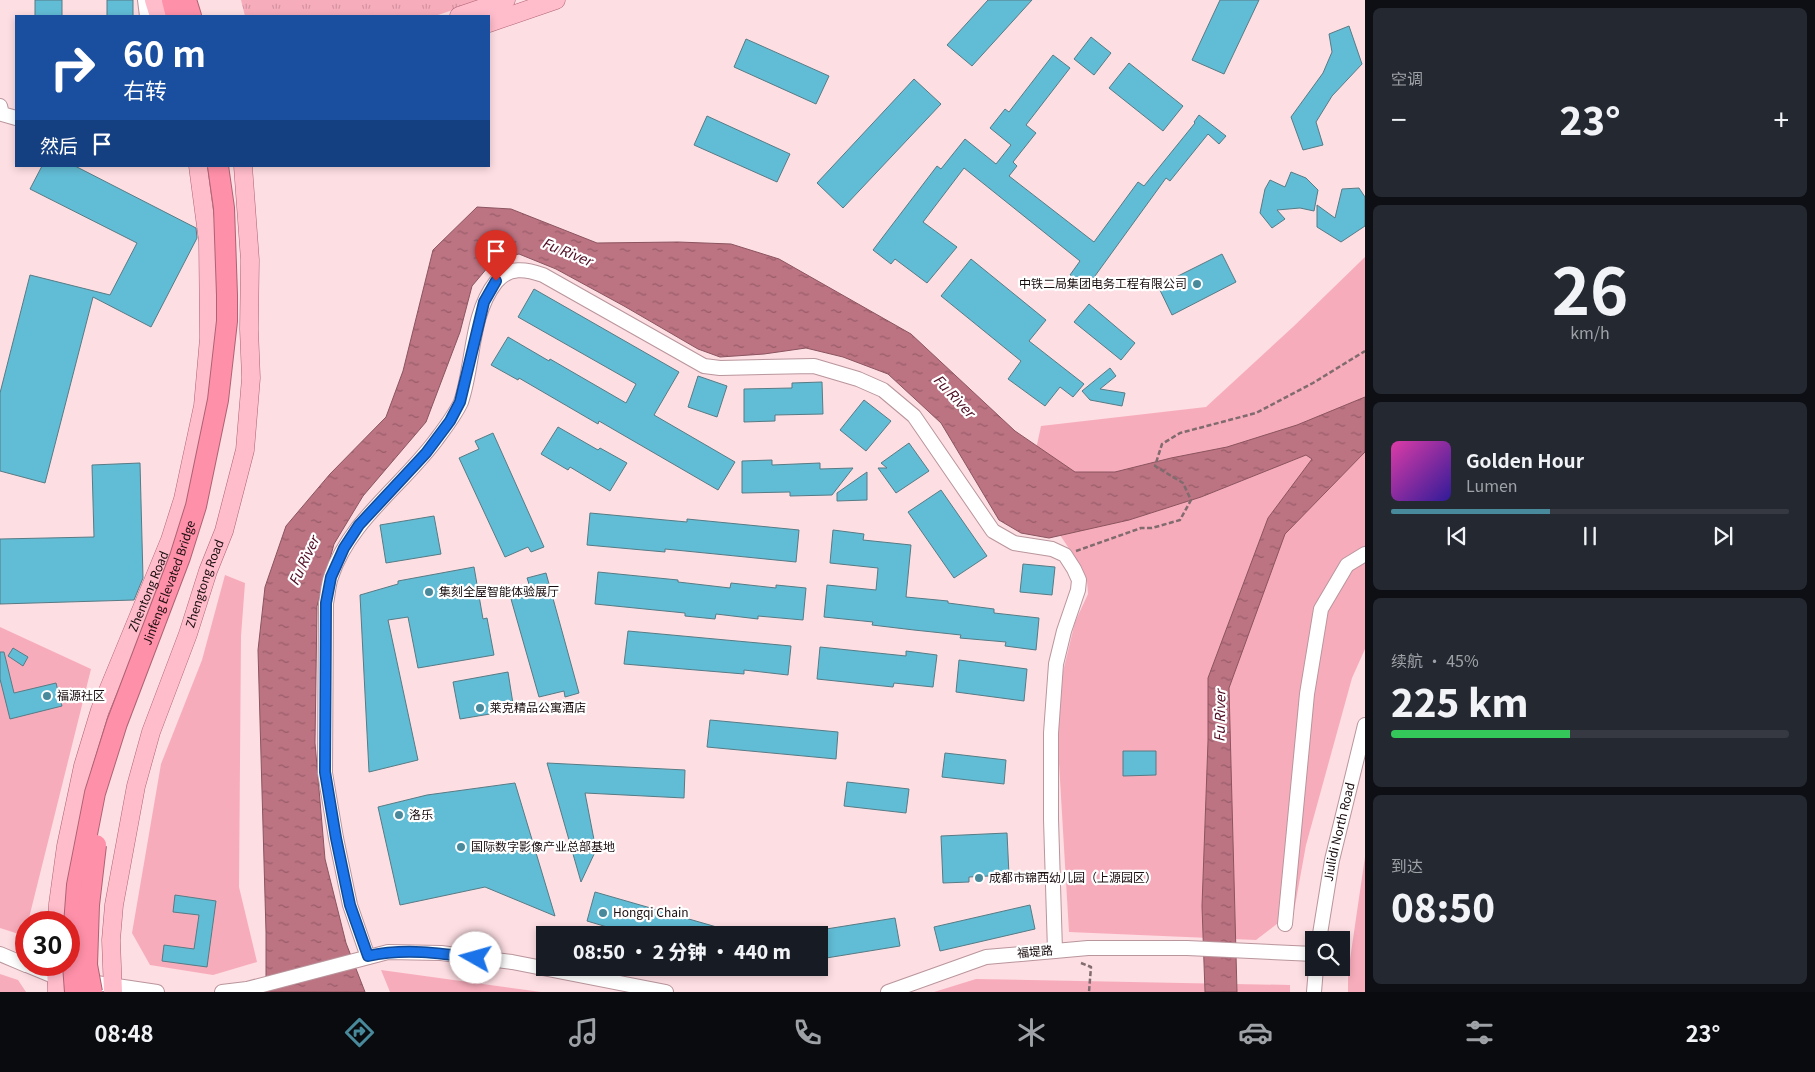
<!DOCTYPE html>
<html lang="zh">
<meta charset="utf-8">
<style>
:root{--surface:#171b24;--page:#242831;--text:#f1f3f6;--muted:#9ea1a6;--line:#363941;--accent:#488a9c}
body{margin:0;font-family:Georgia,"Noto Sans SC",serif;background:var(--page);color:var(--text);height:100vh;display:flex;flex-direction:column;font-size:19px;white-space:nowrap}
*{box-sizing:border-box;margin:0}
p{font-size:16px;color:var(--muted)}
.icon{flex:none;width:28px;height:28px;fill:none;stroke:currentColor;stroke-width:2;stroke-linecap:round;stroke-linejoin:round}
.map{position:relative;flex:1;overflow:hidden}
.panel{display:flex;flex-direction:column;gap:8px;padding:8px;background:#0d0f14;width:450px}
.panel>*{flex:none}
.banner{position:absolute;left:15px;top:15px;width:475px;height:152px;border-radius:0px;box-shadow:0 2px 8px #0003;background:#1a4fa0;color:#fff;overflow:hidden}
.controls{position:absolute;left:1305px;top:931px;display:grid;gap:10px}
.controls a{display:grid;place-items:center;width:45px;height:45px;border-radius:0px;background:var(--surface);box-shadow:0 2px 8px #0003;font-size:25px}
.speed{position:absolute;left:15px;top:911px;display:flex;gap:10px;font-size:25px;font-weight:700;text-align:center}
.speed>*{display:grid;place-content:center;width:65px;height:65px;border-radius:50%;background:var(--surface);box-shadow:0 2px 8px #0003;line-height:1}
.speed .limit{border:8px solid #d22;background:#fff;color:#111}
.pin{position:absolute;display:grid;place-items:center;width:42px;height:42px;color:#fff;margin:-51px -21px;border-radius:50% 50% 50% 0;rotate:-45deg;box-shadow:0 0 5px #0007}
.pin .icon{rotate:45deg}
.me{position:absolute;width:55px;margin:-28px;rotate:277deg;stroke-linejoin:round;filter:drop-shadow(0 0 4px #0008)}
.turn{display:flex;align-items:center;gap:18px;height:105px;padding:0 25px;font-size:22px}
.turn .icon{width:65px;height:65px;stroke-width:2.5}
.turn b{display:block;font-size:35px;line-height:42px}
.then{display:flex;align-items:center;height:48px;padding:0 25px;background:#0003;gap:10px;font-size:19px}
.big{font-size:38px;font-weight:800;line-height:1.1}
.panel .card{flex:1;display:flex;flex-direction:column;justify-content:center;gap:8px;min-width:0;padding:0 18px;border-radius:8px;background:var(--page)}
.panel .dial{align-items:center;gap:0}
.dial b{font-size:65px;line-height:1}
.song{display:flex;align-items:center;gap:15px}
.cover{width:60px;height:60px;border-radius:8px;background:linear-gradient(135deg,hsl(320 70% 55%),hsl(250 70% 35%))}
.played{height:5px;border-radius:2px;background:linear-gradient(90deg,var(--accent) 40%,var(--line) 40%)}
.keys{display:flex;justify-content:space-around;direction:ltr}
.heat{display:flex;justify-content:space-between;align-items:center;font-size:28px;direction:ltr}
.charge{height:8px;border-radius:4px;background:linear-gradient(90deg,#34c759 45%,var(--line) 0)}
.trip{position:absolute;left:536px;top:926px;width:292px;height:50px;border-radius:0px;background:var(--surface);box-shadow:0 2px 8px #0003;font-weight:800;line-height:50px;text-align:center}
.dock{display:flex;height:80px;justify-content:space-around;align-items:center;background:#090b0e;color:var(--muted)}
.dock .icon{width:35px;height:35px}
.dock .selected{color:var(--accent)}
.dock b{font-size:22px;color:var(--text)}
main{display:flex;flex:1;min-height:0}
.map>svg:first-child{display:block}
</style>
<main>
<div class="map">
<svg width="1365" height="992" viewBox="0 0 1365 992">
<defs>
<pattern id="grass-tufts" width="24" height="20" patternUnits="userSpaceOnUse" patternTransform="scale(1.25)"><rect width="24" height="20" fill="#f7acbb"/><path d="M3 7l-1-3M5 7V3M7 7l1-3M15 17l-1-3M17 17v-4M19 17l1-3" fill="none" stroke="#d393a0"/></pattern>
<pattern id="water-ripples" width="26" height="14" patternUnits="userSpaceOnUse" patternTransform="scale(1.25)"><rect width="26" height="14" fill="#bc7382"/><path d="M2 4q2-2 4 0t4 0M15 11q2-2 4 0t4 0" fill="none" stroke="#985d69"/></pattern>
</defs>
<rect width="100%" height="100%" fill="#fddee3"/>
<!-- grass -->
<path fill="url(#grass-tufts)" d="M241,0H482L435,16H245Z"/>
<!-- green -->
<path fill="#f7acbb" d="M1365,257V649L1352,678L1306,845L1294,911L1256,940L1069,932L1057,729L1058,692L1075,622L1088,594L1087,581L1082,568L1028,487L1041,426L1206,407L1294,326Z
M225,575L245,583L241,636L239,887L257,962L213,975L150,965L132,933L161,764L202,660Z
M0,627L91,669L28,922H26L25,936L0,928Z
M1365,857V992H1348V973Z
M381,970L541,992H390Z
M0,974L18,980L26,992H0Z
M976,979L1290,985V992H934Z"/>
<!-- water -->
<path fill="url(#water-ripples)" stroke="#8b545f" d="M477,207L511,209L597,243L678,242L731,244L779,259L911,334L1015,431L1075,472H1115L1171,458L1227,447L1297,425L1365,397V452L1285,534L1229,688L1237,992H1205L1202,906L1208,741V678L1268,518L1312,459L1306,455L1201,497L1129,520L1049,538L1021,533L999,520L941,423L888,374L843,357L806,348L764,354L720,357L698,349L624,306L556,269L519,254L494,260L472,286L460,332L426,422L363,496L334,544L317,606L315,743L325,859L346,943L365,992H266V932L258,650L265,587L286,526L330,474L386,417L403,371L433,250Z"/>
<!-- building -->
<path fill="#61bcd5" stroke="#577b85" d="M35,0H62V16H35Z
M107,0H133V16H107Z
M988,0H1032L972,66L947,45Z
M1220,0H1259L1224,74L1192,60Z
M1349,26L1362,64L1332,96L1316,122L1323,145L1303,150L1291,117L1323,73L1332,52L1329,34Z
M1091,37L1111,53L1094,75L1074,59Z
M746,39L829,76L816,104L734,67Z
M1053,55L1070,68L1026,125L1036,133L1013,162L1017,166L1009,176L1094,242L1138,182L1144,186L1195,123L1194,122L1199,115L1226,136L1219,144L1208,134L1170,181L1166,178L1087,287L1070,275L1080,261L964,168L923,222L957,247L927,283L895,259L891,264L873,250L937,166L941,169L965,139L996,164L1011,145L990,128L1005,109L1009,112Z
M1129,63L1183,106L1163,131L1109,88Z
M914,79L941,104L843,208L817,183Z
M707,116L790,154L777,182L694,145Z
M42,166H75L196,228L197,238L151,327L93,297L45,483L0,471V393L30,275L110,295L137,243L30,189Z
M1291,172L1306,178L1318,190L1314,211L1300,208L1277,210L1285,219L1272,228L1260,213L1265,189L1270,180L1285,187Z
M1359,188L1365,197V226L1341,242L1317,227V205L1335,218L1342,189Z
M1222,254L1236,282L1172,315L1158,286Z
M971,259L1046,320L1029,341L1084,384L1073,397L1060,387L1045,406L1008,379L1021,361L941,296Z
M534,289L679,372L654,415L735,462L718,490L599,421L598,424L519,378L518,380L491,365L508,337L549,361L550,359L626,403L636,384L518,317Z
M1089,304L1135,343L1121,360L1074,322Z
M1110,368L1116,376L1100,389L1125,393L1122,406L1090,400L1082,391Z
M698,376L727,386L717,417L688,407Z
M822,382L823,414L775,415V421L744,422V389L792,388V383Z
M864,400L891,421L866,451L840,430Z
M558,427L598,450L600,448L627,463L610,491L570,467L568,470L541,454Z
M493,433L544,547L531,552L528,547L505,557L459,458L479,449L475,441Z
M909,443L929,471L896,493L878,468H887L881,463Z
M772,460V465L820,463V469L853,468L832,495L790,496V492L742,493V461Z
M140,463L143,578L134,600L0,604V539L94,537L92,465Z
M867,472V500L837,501V493Z
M941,490L987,556L954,578L908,512Z
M590,513L687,522V519L799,530L796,562L665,549V552L587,545Z
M434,516L441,554L386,563L380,525Z
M833,530L864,534L863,540L911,545L906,597L948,601V603L994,609V613L1039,618L1036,650L1005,646L1006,642L960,638L961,635L914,630L872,625L873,622L824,617L827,585L876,590L878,568L830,563Z
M1023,564L1055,567L1052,595L1020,592Z
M474,567L483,619L487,618L494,655L418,668L408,617L388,620L418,760L369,772L360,595L398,584V581Z
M598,572L678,580V582L730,588L731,583L776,588V585L806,588L803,620L758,616V619L716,614L715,619L685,616V613L595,604Z
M546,573L579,693L565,697L564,691L539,697L509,592L530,587L527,578Z
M628,631L791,646L788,675L744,670V674L624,664Z
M820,647L906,656V651L937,655L933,687L894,683L893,687L817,679Z
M13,648L28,657L23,666L8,656Z
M0,652H4L14,693L56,683L62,706L10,719L0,679Z
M959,660L1027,669L1024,701L956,692Z
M508,672L514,710L460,719L453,682Z
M710,720L838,732L836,759L707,747Z
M1123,751H1156V775L1123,776Z
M945,753L1006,760L1004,784L942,777Z
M547,763L685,770L684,798L585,793L596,850L581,882Z
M847,782L909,789L906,813L844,806Z
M515,783L555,916L485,887L400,905L378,807L427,795Z
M1007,833L1009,875L969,877V882L943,883L941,836Z
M595,892L734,932V935H634L587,921Z
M175,895L216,901L207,967L162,961L164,945L194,949L199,915L173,912Z
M1030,905L1035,929L940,951L934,927Z
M895,918L900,946L820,959V930Z"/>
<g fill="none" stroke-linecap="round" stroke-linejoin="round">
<defs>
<g id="minor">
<path d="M145,0L147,16"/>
<path d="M0,106L2,114L16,118"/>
<path d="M1285,924L1307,694L1321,609L1347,565L1365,554"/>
<path id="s1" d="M1319,940L1332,860L1365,725"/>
<path d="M0,954L26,965"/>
<path d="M368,957L350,905L336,838L325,773L326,603C328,595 328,585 331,577C349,521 402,486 436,440C445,428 455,415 461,402C474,364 470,315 496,282C509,266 526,269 543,275L704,366L720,368L814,366L858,379L883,390L914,416L993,531L1014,543L1052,549L1065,555L1074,569L1079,580L1078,590L1064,631L1056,664L1051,733V819L1055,951"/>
<path d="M27,965L56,977L157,992"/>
<path d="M222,992L247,989L388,952L441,953L512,962L666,992"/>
<path d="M888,992L986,957L1055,951L1088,948H1187L1314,954"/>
<path d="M1314,992L1316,968"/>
</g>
<g id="major">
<path d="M154,0L159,16"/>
<path d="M459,16L506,0"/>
<path d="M489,23L556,0"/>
<path id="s2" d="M57,922L58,904L66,846L83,766L100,710L170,540L183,499L203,406L209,338L208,241L198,166"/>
<path d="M56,965L57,992"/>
<path id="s3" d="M113,992L111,940L114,905L136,786L151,732L188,634L208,571L224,531L245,450L251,378L249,329L250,260L243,166"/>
</g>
<path id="highway" d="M172,0L176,16
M186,0L191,16"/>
</defs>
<!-- minor casing -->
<use href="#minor" stroke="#b9959c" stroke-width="16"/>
<!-- major casing -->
<use href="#major" stroke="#ae6273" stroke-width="19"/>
<!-- highway casing -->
<use href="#highway" stroke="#ae6273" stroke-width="22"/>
<!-- path -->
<path stroke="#806b6e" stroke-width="2.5" stroke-dasharray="5 2.5" stroke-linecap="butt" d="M1076,551L1141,528H1152L1180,520L1191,500L1183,483L1155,466L1162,444L1180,433L1256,413L1313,383L1365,351
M1081,963L1091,967L1089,992"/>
<!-- minor -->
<use href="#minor" stroke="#fff" stroke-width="14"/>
<!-- major -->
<use href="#major" stroke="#ffbccb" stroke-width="18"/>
<!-- highway -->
<use href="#highway" stroke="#ff90a9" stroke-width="20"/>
<defs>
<g id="highway-bridge">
<path id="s4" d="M75,992L72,951L77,885L95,793L117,723L180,557L196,506L218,400L227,321V295L224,208L218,166"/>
<path d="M92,992L87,965L89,905L96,845"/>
</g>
</defs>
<!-- highway-bridge casing -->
<use href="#highway-bridge" stroke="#ae6273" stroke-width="22" stroke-linecap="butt"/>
<!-- highway-bridge -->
<use href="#highway-bridge" stroke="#ff90a9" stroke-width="20"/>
</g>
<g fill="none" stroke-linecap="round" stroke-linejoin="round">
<defs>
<path id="route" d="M476,958C440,953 404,948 368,956L350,905L336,838L325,772L326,603L331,577L344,548L359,525L426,453L450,421L460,402L484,302L496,281"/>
</defs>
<!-- route casing -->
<use href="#route" stroke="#114b97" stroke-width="12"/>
<!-- route -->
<use href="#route" stroke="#1a73e8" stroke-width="9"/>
</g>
<!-- markers -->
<g fill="#488a9c" stroke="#fff" stroke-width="2">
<circle cx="1197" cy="284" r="5"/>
<circle cx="429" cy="592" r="5"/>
<circle cx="47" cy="696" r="5"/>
<circle cx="480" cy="708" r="5"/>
<circle cx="399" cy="815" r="5"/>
<circle cx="461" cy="847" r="5"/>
<circle cx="979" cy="878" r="5"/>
<circle cx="603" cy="913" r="5"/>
</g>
<g text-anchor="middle" stroke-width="4.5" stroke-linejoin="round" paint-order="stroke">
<!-- poi labels -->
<g font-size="12" fill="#180c0e" stroke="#fff" text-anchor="start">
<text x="1187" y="288" text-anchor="end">中铁二局集团电务工程有限公司</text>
<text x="439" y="596">集刻全屋智能体验展厅</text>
<text x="57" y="700">福源社区</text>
<text x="490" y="712">莱克精品公寓酒店</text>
<text x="409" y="819">洛乐</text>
<text x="471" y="851">国际数字影像产业总部基地</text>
<text x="989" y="882">成都市锦西幼儿园（上源园区）</text>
<text x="613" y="917">Hongqi Chain</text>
</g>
<!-- street labels -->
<g font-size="12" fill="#180c0e" stroke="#fff">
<text dy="4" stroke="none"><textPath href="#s4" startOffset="424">Jinfeng Elevated Bridge</textPath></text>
<text dy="4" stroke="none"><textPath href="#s3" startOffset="422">Zhengtong Road</textPath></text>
<text dy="4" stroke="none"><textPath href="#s2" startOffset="345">Zhentong Road</textPath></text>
<text dy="4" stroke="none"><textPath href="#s1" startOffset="110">Jiulidi North Road</textPath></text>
<text transform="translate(1035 952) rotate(-5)" y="4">福堤路</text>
</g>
<!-- water labels -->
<g font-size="14" font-style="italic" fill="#510e24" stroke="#fff">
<text transform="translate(567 252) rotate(22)" y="5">Fu River</text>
<text transform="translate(954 396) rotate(47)" y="5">Fu River</text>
<text transform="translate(304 561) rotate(-65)" y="5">Fu River</text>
<text transform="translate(1220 716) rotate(-89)" y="5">Fu River</text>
</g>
</g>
</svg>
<div class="controls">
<a><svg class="icon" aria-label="search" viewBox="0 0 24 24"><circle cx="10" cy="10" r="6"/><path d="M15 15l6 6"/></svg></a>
</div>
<div class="speed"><div class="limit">30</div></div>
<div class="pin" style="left:496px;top:281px;background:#d93025"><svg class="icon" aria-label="arrive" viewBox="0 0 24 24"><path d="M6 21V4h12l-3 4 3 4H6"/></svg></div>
<svg class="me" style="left:476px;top:958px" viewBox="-20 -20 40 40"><circle r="19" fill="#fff"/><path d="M0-13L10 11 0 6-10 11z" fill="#1a73e8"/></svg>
<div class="trip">08:50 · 2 分钟 · 440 m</div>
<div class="banner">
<div class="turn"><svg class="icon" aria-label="right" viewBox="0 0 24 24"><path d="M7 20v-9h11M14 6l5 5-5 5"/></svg><div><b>60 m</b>右转</div></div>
<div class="then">然后<svg class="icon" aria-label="arrive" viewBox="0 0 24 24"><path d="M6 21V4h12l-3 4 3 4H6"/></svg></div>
</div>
</div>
<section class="panel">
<div class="card"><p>空调</p>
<div class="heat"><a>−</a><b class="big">23°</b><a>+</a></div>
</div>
<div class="card dial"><b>26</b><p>km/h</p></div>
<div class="card">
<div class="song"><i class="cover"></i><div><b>Golden Hour</b><p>Lumen</p></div></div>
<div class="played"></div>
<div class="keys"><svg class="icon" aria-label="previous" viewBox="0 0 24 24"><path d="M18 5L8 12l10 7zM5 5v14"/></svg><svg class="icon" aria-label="pause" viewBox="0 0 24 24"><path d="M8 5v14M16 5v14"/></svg><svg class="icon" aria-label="next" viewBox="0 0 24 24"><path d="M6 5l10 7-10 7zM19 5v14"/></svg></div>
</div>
<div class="card"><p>续航 · 45%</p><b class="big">225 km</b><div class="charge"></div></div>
<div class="card"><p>到达</p><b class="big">08:50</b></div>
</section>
</main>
<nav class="dock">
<b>08:48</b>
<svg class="icon selected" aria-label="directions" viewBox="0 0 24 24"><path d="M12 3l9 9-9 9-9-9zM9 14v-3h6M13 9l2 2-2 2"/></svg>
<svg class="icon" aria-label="music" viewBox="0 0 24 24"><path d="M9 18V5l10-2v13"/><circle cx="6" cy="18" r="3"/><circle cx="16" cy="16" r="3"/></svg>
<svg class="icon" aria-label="phone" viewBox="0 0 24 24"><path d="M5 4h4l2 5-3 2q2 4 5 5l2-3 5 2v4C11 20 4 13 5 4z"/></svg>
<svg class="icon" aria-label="climate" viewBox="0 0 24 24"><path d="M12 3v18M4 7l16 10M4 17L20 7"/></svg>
<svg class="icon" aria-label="car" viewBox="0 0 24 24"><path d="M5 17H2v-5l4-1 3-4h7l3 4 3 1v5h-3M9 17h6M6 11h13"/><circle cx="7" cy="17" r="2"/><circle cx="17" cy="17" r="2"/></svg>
<svg class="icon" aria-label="filters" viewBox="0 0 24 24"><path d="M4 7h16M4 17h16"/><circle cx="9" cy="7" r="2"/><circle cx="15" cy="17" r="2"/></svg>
<b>23°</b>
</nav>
